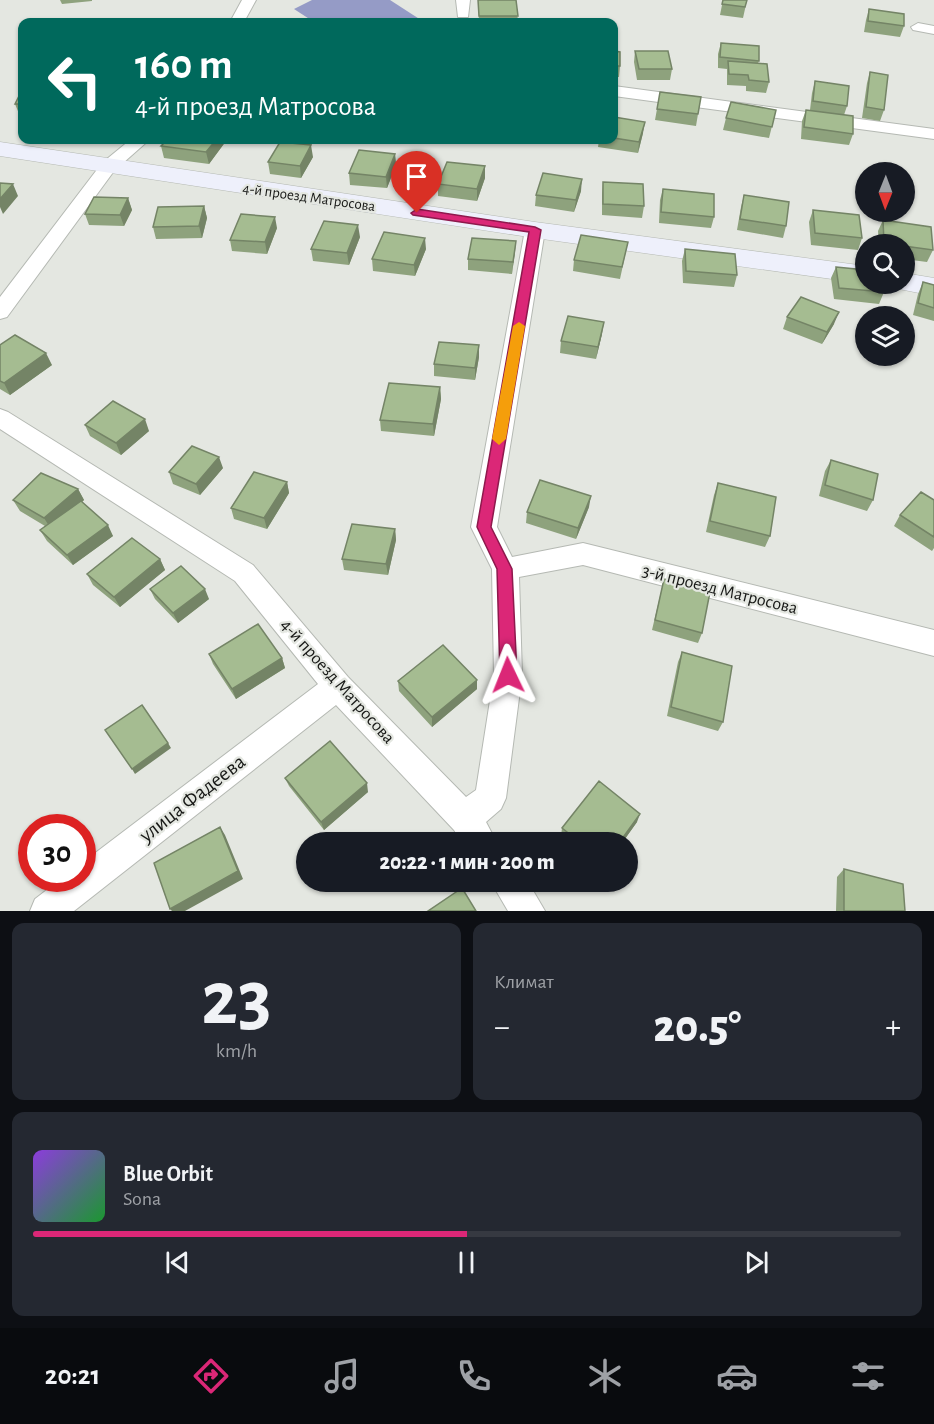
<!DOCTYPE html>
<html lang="ru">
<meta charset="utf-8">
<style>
:root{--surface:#171b24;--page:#242831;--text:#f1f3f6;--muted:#9ea1a6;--line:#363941;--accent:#db2777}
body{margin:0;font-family:"Alegreya Sans",sans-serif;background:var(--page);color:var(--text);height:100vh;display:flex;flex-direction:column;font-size:22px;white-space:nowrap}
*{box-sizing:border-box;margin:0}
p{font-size:20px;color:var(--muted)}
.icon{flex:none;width:33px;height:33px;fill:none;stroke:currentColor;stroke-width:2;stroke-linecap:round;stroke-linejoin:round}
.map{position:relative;height:911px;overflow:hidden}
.sheet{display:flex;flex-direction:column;gap:12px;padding:12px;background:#0d0f14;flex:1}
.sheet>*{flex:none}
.hud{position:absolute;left:18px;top:18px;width:600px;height:126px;border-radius:12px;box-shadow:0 2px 4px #0004;background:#00695c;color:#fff;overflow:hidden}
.needle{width:39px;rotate:181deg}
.fabs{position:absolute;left:855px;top:162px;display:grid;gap:12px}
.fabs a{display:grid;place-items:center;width:60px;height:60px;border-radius:50%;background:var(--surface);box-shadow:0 2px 4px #0004;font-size:30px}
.speed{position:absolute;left:18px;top:814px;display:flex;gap:12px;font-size:30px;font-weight:700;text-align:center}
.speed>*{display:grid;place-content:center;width:78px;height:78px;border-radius:50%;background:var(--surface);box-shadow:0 2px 4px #0004;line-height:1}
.speed .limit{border:9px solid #d22;background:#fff;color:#111}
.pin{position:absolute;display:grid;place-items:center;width:51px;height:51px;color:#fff;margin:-62px -26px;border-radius:50% 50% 50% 0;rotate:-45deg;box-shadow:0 0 6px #0007}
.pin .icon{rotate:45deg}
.me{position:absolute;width:66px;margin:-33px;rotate:358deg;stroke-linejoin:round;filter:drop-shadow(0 0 4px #0008)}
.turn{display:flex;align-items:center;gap:21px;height:126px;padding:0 18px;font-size:27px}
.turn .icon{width:78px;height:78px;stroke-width:2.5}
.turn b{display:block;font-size:42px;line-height:51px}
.big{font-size:45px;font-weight:800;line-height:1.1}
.sheet .card{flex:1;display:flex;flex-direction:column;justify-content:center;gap:9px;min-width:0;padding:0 21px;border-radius:12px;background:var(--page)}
.sheet .dial{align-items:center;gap:0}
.dial b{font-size:78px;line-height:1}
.song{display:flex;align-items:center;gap:18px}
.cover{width:72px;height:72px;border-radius:9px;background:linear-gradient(135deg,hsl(270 70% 55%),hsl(130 70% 35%))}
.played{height:6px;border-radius:3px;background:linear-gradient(90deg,var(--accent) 50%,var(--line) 50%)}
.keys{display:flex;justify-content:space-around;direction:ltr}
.heat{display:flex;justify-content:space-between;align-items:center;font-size:33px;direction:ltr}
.sheet .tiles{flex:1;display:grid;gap:12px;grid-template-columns:1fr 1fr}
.card:last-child{grid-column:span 2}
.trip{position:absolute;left:296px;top:832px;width:342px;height:60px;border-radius:30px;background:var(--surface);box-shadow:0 2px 4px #0004;font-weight:800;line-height:60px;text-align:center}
.tab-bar{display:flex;height:96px;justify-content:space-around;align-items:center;background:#090b0e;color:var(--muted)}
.tab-bar .icon{width:42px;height:42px}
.tab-bar .selected{color:var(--accent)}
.tab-bar b{font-size:27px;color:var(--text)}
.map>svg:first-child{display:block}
</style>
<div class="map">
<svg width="934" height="911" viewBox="0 0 934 911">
<rect width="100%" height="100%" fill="#e4e7e1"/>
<!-- water -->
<path fill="#959bc6" d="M312,0H390L424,22H314L294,9Z"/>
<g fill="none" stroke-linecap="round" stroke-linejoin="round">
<defs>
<path id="street" d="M242,0H256L244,22H230Z
M456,0H470L468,17H458Z
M918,23L934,26V34L913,30L911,27Z
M614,86L934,129V139L614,96Z
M130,140H149L114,171L7,317L0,319V297L102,163Z
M535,224L545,230L497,527L512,557L583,543L934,630V656L583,565L519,577L522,675L506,798L501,809L486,822L497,843H462L454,830L336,705L74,911H30L35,899L61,879H82V863L318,684L235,581L0,429V409L8,412L253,565L348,677L466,797L476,790L494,675L492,569L471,527L525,230Z
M491,882H528L545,911H508Z"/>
<path id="secondary" d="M0,142L535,222L866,266L868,284L535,238L0,156Z
M904,273L934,278V296L894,288L891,284H904Z"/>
</defs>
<!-- street casing -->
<use href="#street" stroke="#b5b9b3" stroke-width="2"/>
<!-- secondary casing -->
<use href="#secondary" stroke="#b5b9b3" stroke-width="1"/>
<!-- street -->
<use href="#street" fill="#fff" fill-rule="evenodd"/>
<!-- secondary -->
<use href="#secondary" fill="#eef0fb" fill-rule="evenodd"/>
</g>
<!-- wall -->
<path fill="#8ea27d" d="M60,0H92V1L62,4Z
M478,0H516L518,22H479Z
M723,0H747L743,18L720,15Z
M869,9L904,26L900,37L864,32L866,20Z
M721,43L759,61L758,63L769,82L766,93L746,91V86L727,85V69L718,68V54Z
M614,51L620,66L619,77H614Z
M635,51L672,69L670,80H637L634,62Z
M870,72L884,110L880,121L862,118L867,83Z
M815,81L847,106L844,115L853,134L849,145L801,139L802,121L806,110H810L812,93Z
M22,90V116H20L15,104Z
M657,109L698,114L696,126L655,120Z
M776,110L769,138L723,130L726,118Z
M614,117L643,133L638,153L598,147L599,140H614Z
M226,141L209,164L164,158L161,146Z
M395,154L396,165L387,188L350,185L349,173Z
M313,157L301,178L270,174L268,162Z
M485,166V178L477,201L438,196V184Z
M603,182L644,206L642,218L602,215V194Z
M663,189L714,217L711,228L659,223L660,200Z
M581,191L574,212L535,206L536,195Z
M744,195L786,226L783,238L737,230L741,207Z
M128,198L132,210L124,226L89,225L85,214Z
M204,206L207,218L202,238L156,239L153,227Z
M813,210L862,238L858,250L811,245L809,222Z
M883,220L933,250L927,262L904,259V244H879L878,231Z
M277,228L267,254L232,251L230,240Z
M360,237L349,265L313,261L311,249Z
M516,241L512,274L468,270V259Z
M628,242L620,279L573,271L574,260Z
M426,249L415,276L373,271L372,259Z
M685,249L737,275L734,287L683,283L682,261Z
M836,267L884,292L879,304L834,299L831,278Z
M923,282L934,285V321L913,315L918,294Z
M787,317L834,324L822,344L783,329Z
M602,334L596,359L560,353L561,341Z
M0,345L52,365L10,395L0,389Z
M479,357L475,380L434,376V364Z
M440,387L441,399L434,436L381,431L380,420Z
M85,425L149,431L121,455L90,436Z
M831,460L873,500L867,511L819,496L825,471Z
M223,468L200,495L173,484L169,472Z
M287,482L289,493L267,529L234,519L231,508Z
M718,483L770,536L765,547L706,532L714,495Z
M78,489L84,500L82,502L113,536L73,565L47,541L40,530L45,526L20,511L13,500Z
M934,500V548L932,551L894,526L900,515Z
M589,507L576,539L526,523L527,512Z
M395,529L396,540L388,575L344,570L342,559Z
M160,559L165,570L120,607L93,585L87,574Z
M664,579L702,633L698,643L652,630Z
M150,589L209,599L178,623L155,599Z
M682,652L723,722L718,731L667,716L678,662Z
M209,654L282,658L285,668L236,699L213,664Z
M398,681L477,689L432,727L399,691Z
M285,778L368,792L324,830L289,786Z
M637,822L622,843H569L561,836L562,828Z
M844,869L905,911H836L837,877Z"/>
<!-- shaded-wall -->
<path fill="#748466" d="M645,122L643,133L638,153L639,142Z
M216,140H225L226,141L209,164L206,152Z
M311,145L313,157L301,178L300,166Z
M395,154L396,165L387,188L386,177Z
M485,166V178L477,201V189Z
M582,179L581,191L574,212L576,200Z
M13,184L18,196L3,214L0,207V199Z
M128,198L132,210L124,226L120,215Z
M204,206L207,218L202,238L199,226Z
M275,217L277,228L267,254L265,242Z
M358,225L360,237L349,265L347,253Z
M425,238L426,249L415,276L414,265Z
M516,241L515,252L512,274L513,262Z
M839,312L834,324L822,344L827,332Z
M604,322L602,334L596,359L598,347Z
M479,345V357L475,380V368Z
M46,353L52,365L10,395L4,383Z
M440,387L441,399L434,436L433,424Z
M145,419L149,431L121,455L116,443Z
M219,457L223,468L200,495L196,484Z
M287,482L289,493L267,529L264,518Z
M78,489L84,500L51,529L44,518Z
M591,496L589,507L576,539L578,528Z
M108,525L113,536L73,565L67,555Z
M395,529L396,540L388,575L386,564Z
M160,559L165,570L120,607L114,597Z
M205,589L209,599L178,623L173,613Z
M282,658L285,668L236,699L232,689Z
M477,680V689L432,727V717Z
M168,743L171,748L135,774L132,769Z
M367,783L368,792L324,830L321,822Z
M640,814L637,822L622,843H619Z
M220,827L225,835L243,879L185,911H172L170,909Z"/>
<!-- building -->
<path fill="#a5bc91" stroke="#748466" stroke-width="1.5" d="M478,0H516L518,16H479Z
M723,0H747L745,7L722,4Z
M869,9L904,14V26L868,21Z
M721,43L759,46V61L720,57Z
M614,51L620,52V66H614Z
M635,51H668L672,69H639Z
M728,61L767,64L769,82L749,80L748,75L729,74Z
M870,72L888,75L884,110L866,107Z
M815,81L849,86L847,106L813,101Z
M22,90V104H15Z
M660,92L701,97L698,114L657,109Z
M731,102L776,110L772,127L726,118Z
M806,110L853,116V134L804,127Z
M614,117L645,122L639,142L614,138Z
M167,140H216L206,152L161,146Z
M280,142L311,145L300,166L268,162Z
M359,150L395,154L386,177L349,173Z
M447,162L485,166L477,189L438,184Z
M543,173L582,179L576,200L536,195Z
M603,182L643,184L644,206L603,204Z
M0,183L13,184L0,199Z
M663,189L714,194V217L661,212Z
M744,195L789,202L786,226L740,219Z
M94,197L128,198L120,215L85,214Z
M204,206L199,226L153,227L158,207Z
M813,210L859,215L862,238L815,233Z
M241,214L275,217L265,242L230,240Z
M883,220L931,227L933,250L904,246V244H893L884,243Z
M324,221L358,225L347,253L311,249Z
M384,232L425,238L414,265L372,259Z
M581,235L628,242L622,267L574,260Z
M472,238L516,241L513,262L468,259Z
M685,249L735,254L737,275L686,271Z
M836,267L866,270V284H883L884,292L839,288Z
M923,282L934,285V308L918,303Z
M801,297L839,312L827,332L787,317Z
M568,316L604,322L598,347L561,341Z
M15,335L46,353L4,383L0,381V345Z
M439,342L479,345L475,368L434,364Z
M389,383L440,387L433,424L380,420Z
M113,401L145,419L116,443L85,425Z
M192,446L219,457L196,484L169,472Z
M831,460L878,474L873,500L825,485Z
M254,472L287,482L264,518L231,508Z
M41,473L78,489L44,518L13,500Z
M540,480L591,496L578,528L527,512Z
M718,483L776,497L770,536L710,521Z
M921,492L934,500V537L900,515Z
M81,501L108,525L67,555L40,530Z
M352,524L395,529L386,564L342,559Z
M132,538L160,559L114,597L87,574Z
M181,566L205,589L173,613L150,589Z
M664,579L710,592L702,633L655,620Z
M258,624L282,658L232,689L209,654Z
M443,645L477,680L432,717L398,681Z
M682,652L732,666L723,722L671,707Z
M142,705L168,743L132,769L105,730Z
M330,741L367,783L321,822L285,778Z
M599,781L640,814L619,843H581L562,828Z
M220,827L238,871L170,909L154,863Z
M844,869L903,884L905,911H844Z
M462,888L476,911H428Z"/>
<!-- route -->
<path fill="#db2777" stroke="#8e194d" stroke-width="1.5" d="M417,209L535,227L541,230L491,527L512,569L517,675L514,681L508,683L503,681L500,675L497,569L477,527L529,232L413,215L411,213Z"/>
<!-- slow -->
<path fill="#f59e0b" d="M519,322L525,326L506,439L499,445L492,439L513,326Z"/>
<g text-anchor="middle" stroke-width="4.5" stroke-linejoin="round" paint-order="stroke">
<!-- far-street labels -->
<g font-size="15" fill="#171816" stroke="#e4e7e1">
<text transform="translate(309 197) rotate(8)" y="5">4-й проезд Матросова</text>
</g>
<!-- street labels -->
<g font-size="18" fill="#171816" stroke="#e4e7e1">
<text transform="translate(720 589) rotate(14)" y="6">3-й проезд Матросова</text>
<text transform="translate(338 681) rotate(48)" y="6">4-й проезд Матросова</text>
</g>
<!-- near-street labels -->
<g font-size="21" fill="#171816" stroke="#e4e7e1">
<text transform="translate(192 798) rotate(-38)" y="7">улица Фадеева</text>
</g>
</g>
</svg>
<div class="fabs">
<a><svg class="needle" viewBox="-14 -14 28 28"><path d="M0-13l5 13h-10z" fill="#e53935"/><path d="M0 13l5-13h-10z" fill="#9ea1a6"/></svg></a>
<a><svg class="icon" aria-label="search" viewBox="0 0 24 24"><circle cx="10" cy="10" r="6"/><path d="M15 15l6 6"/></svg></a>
<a><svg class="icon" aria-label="layers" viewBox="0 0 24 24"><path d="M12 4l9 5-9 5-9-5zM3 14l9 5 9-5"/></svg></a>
</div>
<div class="speed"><div class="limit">30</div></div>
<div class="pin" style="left:417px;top:213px;background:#d93025"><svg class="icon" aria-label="arrive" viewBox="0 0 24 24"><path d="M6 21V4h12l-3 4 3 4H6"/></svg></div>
<svg class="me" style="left:508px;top:675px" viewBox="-20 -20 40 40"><path d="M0-17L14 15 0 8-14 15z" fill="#db2777" stroke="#fff" stroke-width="4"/></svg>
<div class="trip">20:22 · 1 мин · 200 m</div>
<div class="hud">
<div class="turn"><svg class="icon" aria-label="left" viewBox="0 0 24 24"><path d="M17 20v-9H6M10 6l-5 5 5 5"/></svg><div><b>160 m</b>4-й проезд Матросова</div></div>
</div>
</div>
<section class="sheet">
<div class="tiles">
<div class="card dial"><b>23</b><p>km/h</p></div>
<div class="card"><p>Климат</p>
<div class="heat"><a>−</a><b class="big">20.5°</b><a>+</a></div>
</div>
<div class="card">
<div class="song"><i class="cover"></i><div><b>Blue Orbit</b><p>Sona</p></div></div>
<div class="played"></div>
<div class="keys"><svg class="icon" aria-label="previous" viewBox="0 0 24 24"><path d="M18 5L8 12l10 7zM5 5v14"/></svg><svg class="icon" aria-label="pause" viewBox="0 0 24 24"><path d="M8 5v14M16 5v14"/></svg><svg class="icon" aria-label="next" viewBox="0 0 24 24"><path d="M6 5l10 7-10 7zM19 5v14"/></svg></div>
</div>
</div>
</section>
<nav class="tab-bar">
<b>20:21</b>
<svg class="icon selected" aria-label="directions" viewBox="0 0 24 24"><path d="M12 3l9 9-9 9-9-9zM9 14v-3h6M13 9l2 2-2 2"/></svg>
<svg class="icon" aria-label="music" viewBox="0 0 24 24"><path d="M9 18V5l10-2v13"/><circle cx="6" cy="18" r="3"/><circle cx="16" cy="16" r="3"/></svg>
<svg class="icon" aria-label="phone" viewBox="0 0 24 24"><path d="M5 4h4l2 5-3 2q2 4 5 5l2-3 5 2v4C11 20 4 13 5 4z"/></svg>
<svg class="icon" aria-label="climate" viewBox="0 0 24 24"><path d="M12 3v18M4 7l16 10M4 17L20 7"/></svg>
<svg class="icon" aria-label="car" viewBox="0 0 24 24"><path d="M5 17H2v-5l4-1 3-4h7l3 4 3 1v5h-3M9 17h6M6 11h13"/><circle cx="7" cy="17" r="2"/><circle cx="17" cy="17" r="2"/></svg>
<svg class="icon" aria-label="filters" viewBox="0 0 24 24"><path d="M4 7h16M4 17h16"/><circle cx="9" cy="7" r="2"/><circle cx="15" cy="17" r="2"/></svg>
</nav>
